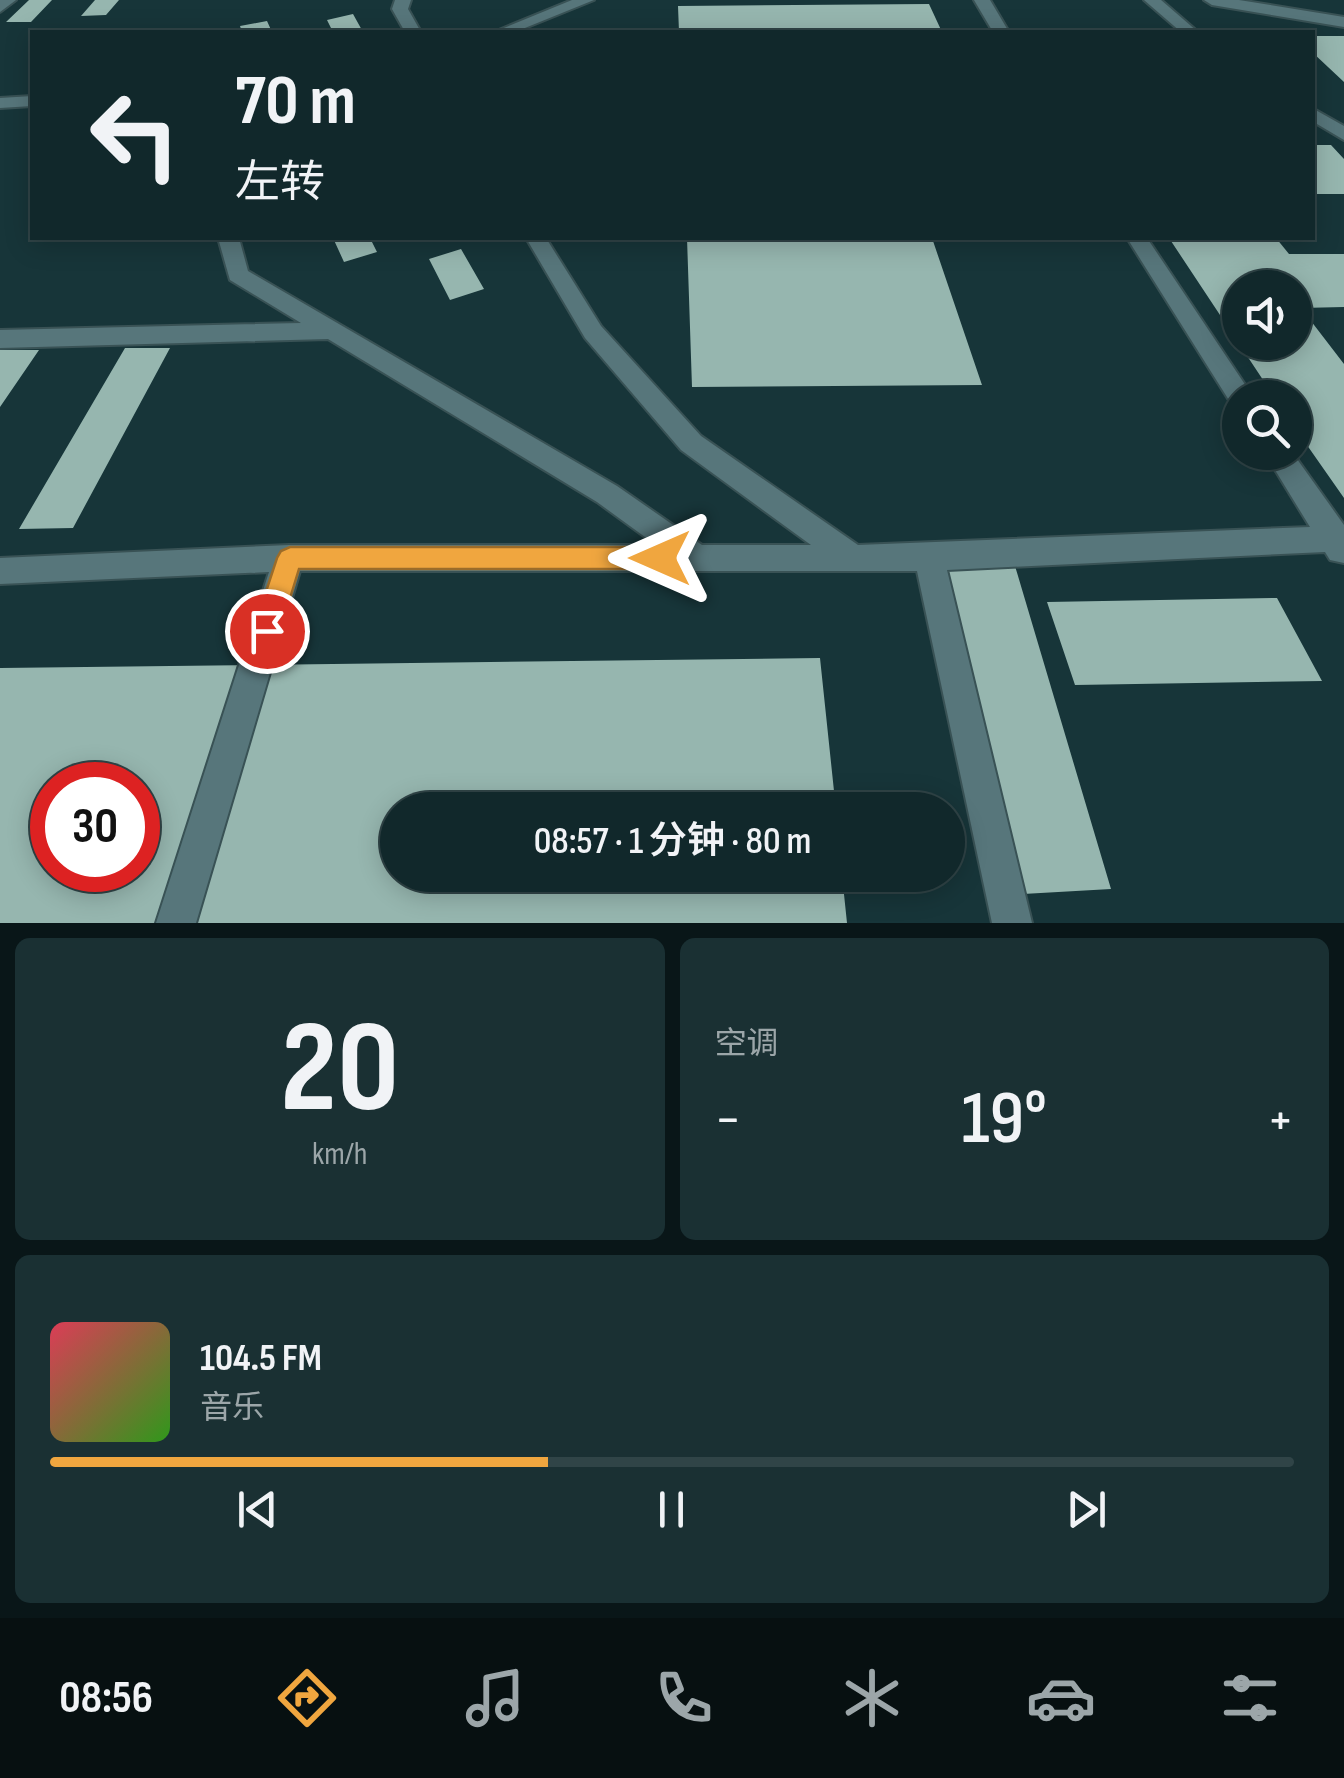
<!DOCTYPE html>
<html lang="zh">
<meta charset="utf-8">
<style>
:root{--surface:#11282b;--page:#1a3033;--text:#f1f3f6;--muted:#9ca6a9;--line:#304447;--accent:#f0a63f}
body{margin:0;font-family:"Sofia Sans Condensed","Noto Sans SC",sans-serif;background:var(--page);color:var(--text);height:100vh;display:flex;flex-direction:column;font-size:38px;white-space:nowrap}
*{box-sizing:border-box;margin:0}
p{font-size:32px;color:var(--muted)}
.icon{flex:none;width:55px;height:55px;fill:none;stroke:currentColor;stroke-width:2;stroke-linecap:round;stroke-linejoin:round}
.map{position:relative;height:923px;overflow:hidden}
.details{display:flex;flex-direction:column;gap:15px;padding:15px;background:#091618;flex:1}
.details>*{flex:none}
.top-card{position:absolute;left:30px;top:30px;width:1285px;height:210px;border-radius:0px;box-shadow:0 5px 25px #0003,0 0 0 2px var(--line);background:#11282b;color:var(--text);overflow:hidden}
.tools{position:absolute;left:1222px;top:270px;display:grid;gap:20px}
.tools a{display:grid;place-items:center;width:90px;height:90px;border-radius:50%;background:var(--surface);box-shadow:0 5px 25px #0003,0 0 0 2px var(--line);font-size:50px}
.speed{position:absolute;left:30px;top:762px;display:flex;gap:20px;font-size:50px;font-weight:700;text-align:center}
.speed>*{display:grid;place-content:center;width:130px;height:130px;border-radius:50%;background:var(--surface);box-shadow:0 5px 25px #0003,0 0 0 2px var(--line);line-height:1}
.speed .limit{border:15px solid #d22;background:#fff;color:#111}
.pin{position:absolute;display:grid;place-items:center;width:85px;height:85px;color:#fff;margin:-42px;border:5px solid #fff;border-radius:50%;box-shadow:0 2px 10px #0007}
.me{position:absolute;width:110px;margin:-55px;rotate:270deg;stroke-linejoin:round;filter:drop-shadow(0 0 8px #0008)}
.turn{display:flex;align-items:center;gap:35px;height:210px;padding:0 40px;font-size:45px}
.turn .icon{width:130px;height:130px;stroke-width:2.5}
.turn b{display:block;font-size:70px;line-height:85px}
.big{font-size:75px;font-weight:600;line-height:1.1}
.details .tile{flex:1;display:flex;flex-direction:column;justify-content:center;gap:15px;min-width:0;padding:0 35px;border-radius:15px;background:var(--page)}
.details .dial{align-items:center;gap:0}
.dial b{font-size:130px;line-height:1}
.song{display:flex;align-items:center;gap:30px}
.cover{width:120px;height:120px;border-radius:15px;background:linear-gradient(135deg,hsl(350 70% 55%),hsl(110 70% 35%))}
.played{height:10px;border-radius:5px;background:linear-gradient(90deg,var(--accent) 40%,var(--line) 40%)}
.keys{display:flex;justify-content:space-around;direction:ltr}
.heat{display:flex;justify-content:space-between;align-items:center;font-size:55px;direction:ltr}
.details .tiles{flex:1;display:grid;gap:15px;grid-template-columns:1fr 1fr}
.tile:last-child{grid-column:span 2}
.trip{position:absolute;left:380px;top:792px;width:585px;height:100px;border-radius:50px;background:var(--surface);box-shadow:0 5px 25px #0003,0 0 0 2px var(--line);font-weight:600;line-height:100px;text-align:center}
.tabs{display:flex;height:160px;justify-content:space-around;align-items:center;background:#071011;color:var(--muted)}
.tabs .icon{width:70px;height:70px}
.tabs .selected{color:var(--accent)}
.tabs b{font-size:45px;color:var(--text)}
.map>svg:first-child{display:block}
</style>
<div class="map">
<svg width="1344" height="923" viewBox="0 0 1344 923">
<rect width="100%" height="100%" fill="#173539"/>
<!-- building -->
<path fill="#96b6af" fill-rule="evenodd" d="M29,0H52L31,22H6Z
M95,0H119L106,15L81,16Z
M929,4L942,32H679L678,6Z
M353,14L363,32H333L327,20Z
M267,21L272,32H242L240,26Z
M1312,36H1344V82L1312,52Z
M1312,145H1331L1344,159V194H1312Z
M333,238H370L377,252L344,262Z
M687,238H932L982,385L692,387Z
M1169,238H1276L1289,254H1344V307L1301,308L1344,364V498L1295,428V398H1275ZM1240,288H1295V342H1240Z
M461,249L484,289L450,300L429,259Z
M125,348H170L73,528L19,529Z
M0,350H39L0,407Z
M1015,566L1111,889L1023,894L943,568Z
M1277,598L1322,681L1075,685L1047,602Z
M820,658L836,810H398V875H842L847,923H0V668ZM52,785H138V870H52Z"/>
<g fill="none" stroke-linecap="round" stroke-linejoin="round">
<defs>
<path id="minor" d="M0,0H16L0,12Z
M395,0H411L408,9L421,32H405L392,9Z
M572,0H594L515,32H494Z
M974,0H990L1009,32H993Z
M1144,0H1161L1198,32H1181Z
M1204,0H1239L1344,17V27L1212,5Z
M32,96V106L0,108V98Z
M1312,108L1344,126V140L1312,121Z
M218,238H239L248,271L617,486L702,545H811L681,450L585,338L526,238H546L601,326L701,436L858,545L1310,527L1264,452H1292L1344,525V563L1330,560L1325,552L947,570L1032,923H992L917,571H300L196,923H156L269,572L0,584V558L289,545H656L597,502L328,339L0,348V330L301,323L230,280Z
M1127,238H1147L1254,398H1240V407L1232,405Z"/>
</defs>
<!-- minor casing -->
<use href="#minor" stroke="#395255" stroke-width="4"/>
<!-- minor -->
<use href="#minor" fill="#57767b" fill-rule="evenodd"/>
</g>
<!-- route -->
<path fill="#f0a63f" stroke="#9c6c29" stroke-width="2.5" d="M290,547H660L669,551L673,558L669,566L660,569H299L280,631L276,640L267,644L257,640L253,631L277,558L281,551Z"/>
</svg>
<div class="tools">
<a><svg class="icon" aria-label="sound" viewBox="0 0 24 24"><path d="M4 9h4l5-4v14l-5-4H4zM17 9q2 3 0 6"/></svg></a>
<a><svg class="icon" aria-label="search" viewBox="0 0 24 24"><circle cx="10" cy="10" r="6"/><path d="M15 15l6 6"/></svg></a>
</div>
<div class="speed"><div class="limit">30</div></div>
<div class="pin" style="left:267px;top:631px;background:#d93025"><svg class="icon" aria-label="arrive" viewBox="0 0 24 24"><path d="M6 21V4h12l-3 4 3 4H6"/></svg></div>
<svg class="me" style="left:660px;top:558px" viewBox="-20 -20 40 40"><path d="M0-17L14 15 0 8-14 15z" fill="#f0a63f" stroke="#fff" stroke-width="4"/></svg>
<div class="trip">08:57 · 1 分钟 · 80 m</div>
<div class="top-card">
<div class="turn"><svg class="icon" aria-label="left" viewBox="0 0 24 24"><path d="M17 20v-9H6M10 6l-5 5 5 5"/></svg><div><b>70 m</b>左转</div></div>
</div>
</div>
<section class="details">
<div class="tiles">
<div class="tile dial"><b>20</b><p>km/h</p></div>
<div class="tile"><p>空调</p>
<div class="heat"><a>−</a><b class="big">19°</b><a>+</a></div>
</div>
<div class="tile">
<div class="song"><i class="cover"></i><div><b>104.5 FM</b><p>音乐</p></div></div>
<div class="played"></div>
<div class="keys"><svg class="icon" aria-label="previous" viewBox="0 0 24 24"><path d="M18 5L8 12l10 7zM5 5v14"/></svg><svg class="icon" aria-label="pause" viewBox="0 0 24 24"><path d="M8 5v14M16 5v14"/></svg><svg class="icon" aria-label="next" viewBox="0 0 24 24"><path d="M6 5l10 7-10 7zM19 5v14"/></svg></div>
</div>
</div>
</section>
<nav class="tabs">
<b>08:56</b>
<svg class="icon selected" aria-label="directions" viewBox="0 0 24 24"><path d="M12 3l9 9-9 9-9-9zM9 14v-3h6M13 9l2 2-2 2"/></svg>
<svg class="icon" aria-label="music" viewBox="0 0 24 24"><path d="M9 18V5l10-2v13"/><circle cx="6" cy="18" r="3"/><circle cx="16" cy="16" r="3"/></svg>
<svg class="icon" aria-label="phone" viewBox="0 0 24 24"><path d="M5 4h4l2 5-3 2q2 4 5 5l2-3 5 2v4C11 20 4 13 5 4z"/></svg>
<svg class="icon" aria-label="climate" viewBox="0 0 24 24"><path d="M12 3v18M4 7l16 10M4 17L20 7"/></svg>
<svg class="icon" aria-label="car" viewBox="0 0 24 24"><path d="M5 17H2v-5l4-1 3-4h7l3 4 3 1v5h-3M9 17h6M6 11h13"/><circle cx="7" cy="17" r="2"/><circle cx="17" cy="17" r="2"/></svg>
<svg class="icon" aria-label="filters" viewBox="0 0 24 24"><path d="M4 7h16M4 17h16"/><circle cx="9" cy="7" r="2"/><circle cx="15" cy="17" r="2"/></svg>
</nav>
